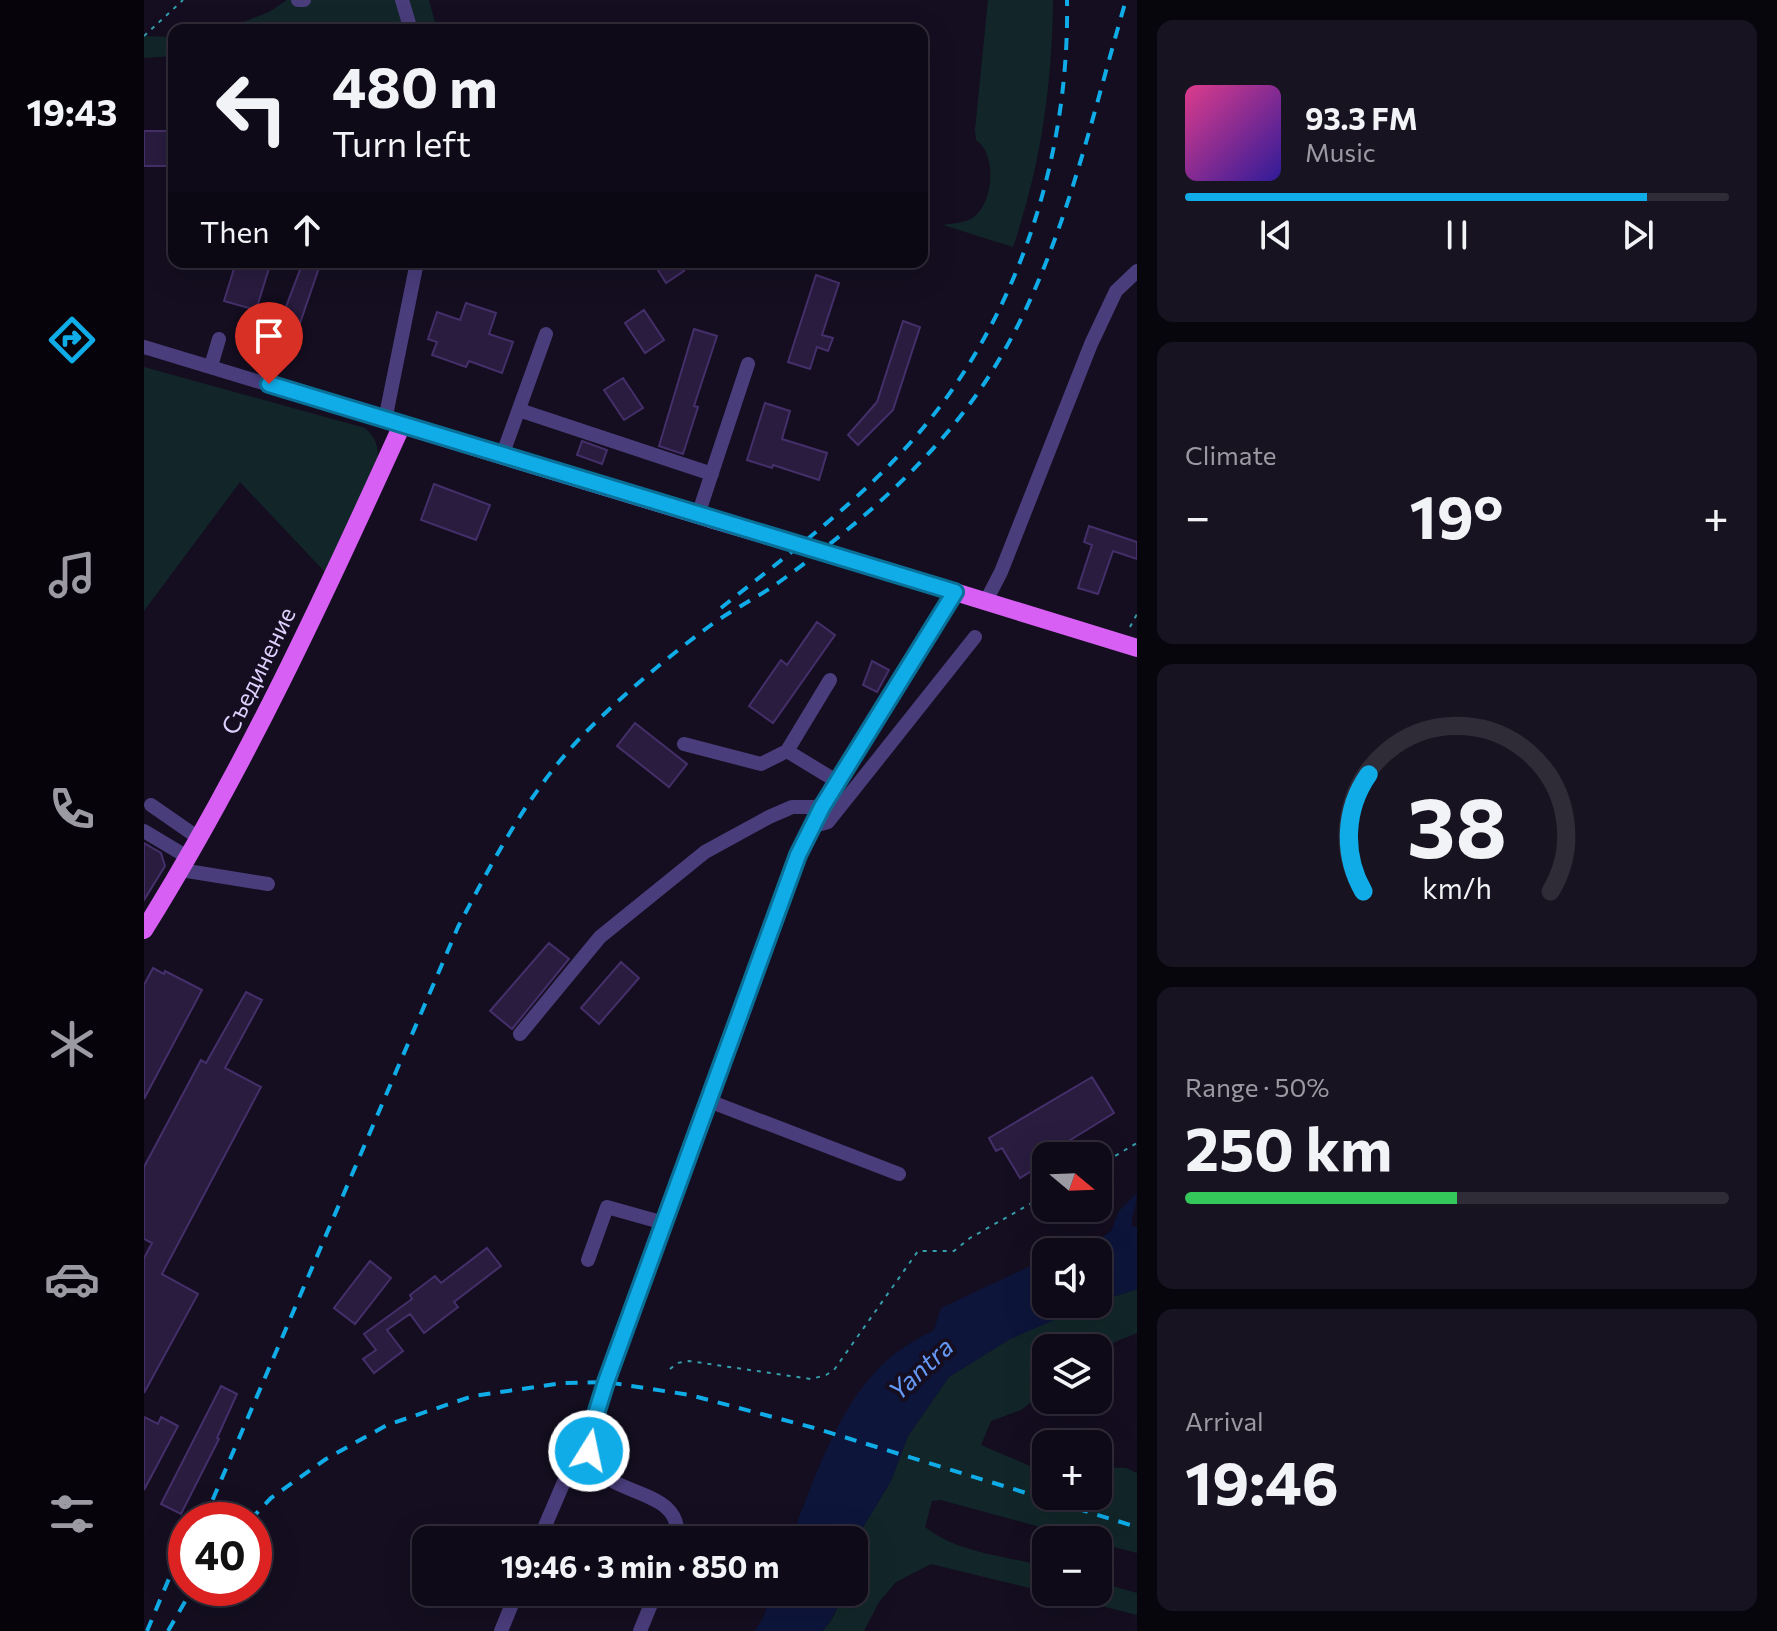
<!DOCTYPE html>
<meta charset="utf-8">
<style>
:root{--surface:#0f0a18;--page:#181321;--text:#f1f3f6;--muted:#9b9aa2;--line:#2f2b37;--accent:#10ace8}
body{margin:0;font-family:Commissioner,sans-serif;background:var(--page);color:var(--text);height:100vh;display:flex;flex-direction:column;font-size:30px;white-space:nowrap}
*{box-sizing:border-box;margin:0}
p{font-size:26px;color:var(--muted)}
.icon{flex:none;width:44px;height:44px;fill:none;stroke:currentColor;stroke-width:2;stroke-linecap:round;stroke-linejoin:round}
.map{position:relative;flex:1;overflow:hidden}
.details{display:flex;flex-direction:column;gap:20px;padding:20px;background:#08060d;width:640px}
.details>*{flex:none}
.hud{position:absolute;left:24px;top:24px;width:760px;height:244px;border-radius:16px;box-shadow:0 8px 32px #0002,0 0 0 2px var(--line);background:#0f0a18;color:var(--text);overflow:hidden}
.needle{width:52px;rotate:109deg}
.tools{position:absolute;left:888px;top:1142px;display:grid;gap:16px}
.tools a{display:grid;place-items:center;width:80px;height:80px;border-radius:16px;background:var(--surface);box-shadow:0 8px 32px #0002,0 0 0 2px var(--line);font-size:40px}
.speed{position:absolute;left:24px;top:1502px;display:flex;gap:16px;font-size:40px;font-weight:700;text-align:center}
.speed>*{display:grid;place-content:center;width:104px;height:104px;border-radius:50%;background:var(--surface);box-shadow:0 8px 32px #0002,0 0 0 2px var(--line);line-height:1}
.speed .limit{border:12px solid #d22;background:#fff;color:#111}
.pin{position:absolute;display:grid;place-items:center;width:68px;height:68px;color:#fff;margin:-82px -34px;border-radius:50% 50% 50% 0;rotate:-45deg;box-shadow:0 0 8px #0007}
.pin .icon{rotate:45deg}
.me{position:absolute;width:88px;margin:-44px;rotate:10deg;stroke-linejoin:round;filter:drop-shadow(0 0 6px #0008)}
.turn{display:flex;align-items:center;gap:28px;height:168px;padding:0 32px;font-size:36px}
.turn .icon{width:104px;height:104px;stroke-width:2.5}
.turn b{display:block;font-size:56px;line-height:68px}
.then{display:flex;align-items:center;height:76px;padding:0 32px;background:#0003;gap:16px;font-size:30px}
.big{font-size:60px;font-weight:700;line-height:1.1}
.details .widget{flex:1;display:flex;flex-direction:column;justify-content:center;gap:12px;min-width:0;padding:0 28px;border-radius:16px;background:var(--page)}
.details .dial{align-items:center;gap:0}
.dial svg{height:208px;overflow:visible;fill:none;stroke:var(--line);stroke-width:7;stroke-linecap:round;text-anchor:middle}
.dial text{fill:var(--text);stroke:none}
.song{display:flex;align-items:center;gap:24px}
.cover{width:96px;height:96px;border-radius:12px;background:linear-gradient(135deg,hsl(330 70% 55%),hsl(250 70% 35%))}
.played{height:8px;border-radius:4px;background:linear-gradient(90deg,var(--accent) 85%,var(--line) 85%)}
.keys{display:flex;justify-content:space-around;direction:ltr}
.heat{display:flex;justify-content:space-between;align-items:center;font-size:44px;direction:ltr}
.charge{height:12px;border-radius:6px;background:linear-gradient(90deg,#34c759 50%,var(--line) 0)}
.trip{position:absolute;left:268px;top:1526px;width:456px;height:80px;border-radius:16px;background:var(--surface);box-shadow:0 8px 32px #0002,0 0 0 2px var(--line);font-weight:700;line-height:80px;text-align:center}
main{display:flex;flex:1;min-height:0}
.tabs{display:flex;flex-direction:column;width:144px;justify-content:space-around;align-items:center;background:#06040a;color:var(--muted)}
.tabs .icon{width:56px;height:56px}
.tabs .current{color:var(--accent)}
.tabs b{font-size:36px;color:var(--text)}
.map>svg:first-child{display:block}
</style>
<main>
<nav class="tabs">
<b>19:43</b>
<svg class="icon current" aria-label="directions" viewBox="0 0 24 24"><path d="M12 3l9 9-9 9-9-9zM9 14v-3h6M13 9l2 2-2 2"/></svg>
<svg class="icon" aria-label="music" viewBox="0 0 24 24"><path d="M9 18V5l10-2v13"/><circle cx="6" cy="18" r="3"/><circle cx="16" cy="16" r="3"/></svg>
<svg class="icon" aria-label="phone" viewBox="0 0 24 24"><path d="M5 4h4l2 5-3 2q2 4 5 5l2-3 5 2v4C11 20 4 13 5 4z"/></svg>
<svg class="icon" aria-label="climate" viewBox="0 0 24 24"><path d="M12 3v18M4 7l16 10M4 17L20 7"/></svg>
<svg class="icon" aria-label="car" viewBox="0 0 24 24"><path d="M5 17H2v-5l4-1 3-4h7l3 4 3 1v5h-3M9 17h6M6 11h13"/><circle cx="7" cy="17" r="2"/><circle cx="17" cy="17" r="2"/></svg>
<svg class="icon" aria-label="filters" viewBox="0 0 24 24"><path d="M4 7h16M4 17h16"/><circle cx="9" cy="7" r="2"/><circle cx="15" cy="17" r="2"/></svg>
</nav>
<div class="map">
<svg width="993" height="1631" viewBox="0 0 993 1631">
<rect width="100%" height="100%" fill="#140e20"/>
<!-- green -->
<path fill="#122629" d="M143,0H285L293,30H79L125,12Z
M844,0H909C908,87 897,164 869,247L799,225C809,223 822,223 830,217C850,201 853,154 832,140L831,130Z
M0,36L30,37V56L0,58Z
M0,367L221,428C234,440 235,449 233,466L181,572L96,482L0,611Z
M993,1289V1333L971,1342L954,1355V1348H902V1391L877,1410L847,1421L837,1445L891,1468H902V1496H954V1467L982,1468L993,1473V1553L954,1543V1540H944L797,1500L788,1501L781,1527C815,1554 861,1555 902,1567V1592L787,1564L752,1582L735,1602L720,1631H678C688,1623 697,1604 695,1592H710V1542L747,1481L764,1436L805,1377L866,1339L928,1310L954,1304V1302Z
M954,1582L993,1593V1615L902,1592H954Z"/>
<!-- water -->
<path fill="#0d153b" d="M993,1193C993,1205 987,1214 988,1226L993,1227V1289L954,1302V1252H938L967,1231L975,1211Z
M886,1266L902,1268V1304H947L866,1339L805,1377L764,1436L747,1481L710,1542L646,1540C670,1482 690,1415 734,1369C749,1353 770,1340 790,1330L797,1308Z
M628,1592H695C697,1604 687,1623 678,1631H611L619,1618Z"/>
<!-- building -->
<path fill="#291c3f" stroke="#452f6a" stroke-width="2" d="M0,131H30V166H0Z
M92,262H127L112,310L80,301Z
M159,262H177L155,326L137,320Z
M509,262H534L540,271L522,283Z
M672,275L695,283L678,335L689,338L684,351L673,347L666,369L644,362Z
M322,303L352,313L345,334L369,342L358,373L325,361L322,367L288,355L293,342L284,339L293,312L316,320Z
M500,310L520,340L501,353L481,323Z
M759,321L776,327L749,410L714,445L704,435L733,402Z
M550,329L573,336L550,406L554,407L539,454L515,446Z
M479,378L499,408L480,420L460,390Z
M621,403L646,411L638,439L683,453L675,480L629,465L628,468L603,460Z
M438,441L463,450L458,464L433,455Z
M290,484L346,505L332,540L277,520Z
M945,526L993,542V559L969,551L954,594L934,588L948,545L940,542Z
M673,622L691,635L629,723L605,706L637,660L643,665Z
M728,661L745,670L733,692L719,685Z
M491,723L543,764L525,787L473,746Z
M0,843L17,853L21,866L0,900Z
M405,943L425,959L368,1029L346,1011Z
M477,962L495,978L455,1024L437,1008Z
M9,968L20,974L21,971L58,990L0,1099V985Z
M102,992L118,1000L81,1068L117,1087L18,1274L54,1294L0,1393V1258L8,1243L0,1239V1167L57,1060L62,1063Z
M948,1077L970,1113L915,1147L918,1152L912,1156H902V1162L876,1178L858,1148L852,1151L845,1138Z
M343,1248L357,1266L310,1302L314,1307L280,1333L266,1314L243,1330L259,1351L230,1373L219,1359L232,1350L220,1334L268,1299L266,1295L291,1276L297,1283Z
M226,1261L247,1278L211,1324L190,1308Z
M77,1386L93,1394L73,1438L75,1439L37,1514L17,1504Z
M0,1417L14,1424L17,1417L34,1426L0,1490Z"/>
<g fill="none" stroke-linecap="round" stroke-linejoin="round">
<!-- path -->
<path stroke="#369daa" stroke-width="2" stroke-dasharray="4 6" stroke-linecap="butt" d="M0,36L39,0
M986,627L993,614
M954,1166L993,1143
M526,1369L533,1363L545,1361L667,1379L682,1375L690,1370L774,1251H810L826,1238L902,1195"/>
<!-- minor -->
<path stroke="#4a3d7c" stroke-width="14" d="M154,0H160
M258,0L267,30
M0,347L258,425
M67,366L75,339
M375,410L568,474
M241,420L273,262
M358,456L402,334
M554,515L604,364
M842,601L857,572L947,344L972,291L993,271
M540,744L617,764L643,751L694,782
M643,751L686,680
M7,805L56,839
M667,827L684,822L831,637
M0,831L45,858
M37,870L124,884
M376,1034L456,937L561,852L625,817L648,807H678
M565,1101L755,1174
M444,1260L463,1207L520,1223
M395,1540L425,1470L444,1437
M533,1540C540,1488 469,1498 450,1464C444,1454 446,1443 446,1433L654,855L678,807L811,592
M357,1631L373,1592
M496,1631L512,1592"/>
<!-- major -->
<path stroke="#d75ff4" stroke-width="18" d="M756,575L993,648
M0,930C100,770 180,597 258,425L567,519"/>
<!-- rail -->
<path stroke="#10ace8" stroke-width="4" stroke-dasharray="12 10" stroke-linecap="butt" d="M577,608C638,559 702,512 756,454C869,334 926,164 923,0
M60,1520L314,927C352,855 388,785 447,727C484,690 525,656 567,625C589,609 615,597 638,580C703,533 765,481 815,418C910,299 940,143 982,0
M106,1520L127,1498L182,1459L243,1425L329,1396L419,1383L462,1382L546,1395L674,1429L993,1527
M3,1631L42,1538
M24,1631L49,1588"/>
<!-- major-bridge -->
<path stroke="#d75ff4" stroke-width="18" d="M567,519L756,575"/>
</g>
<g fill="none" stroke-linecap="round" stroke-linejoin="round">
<defs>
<path id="route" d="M125,384L811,592L678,807L654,855L462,1382L446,1433L445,1451"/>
</defs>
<!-- route casing -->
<use href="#route" stroke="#0a7097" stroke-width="20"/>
<!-- route -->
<use href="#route" stroke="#10ace8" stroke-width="14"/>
</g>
<g text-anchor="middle" stroke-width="8" stroke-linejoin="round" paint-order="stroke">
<!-- street labels -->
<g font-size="24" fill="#ddd0fc" stroke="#140e20">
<text transform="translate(115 671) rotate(-64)" y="8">Съединение</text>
</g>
<!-- water labels -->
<g font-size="26" font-style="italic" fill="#6699f4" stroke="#140e20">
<text transform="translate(777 1369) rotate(-43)" y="9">Yantra</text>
</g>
</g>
</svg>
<div class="tools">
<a><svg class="needle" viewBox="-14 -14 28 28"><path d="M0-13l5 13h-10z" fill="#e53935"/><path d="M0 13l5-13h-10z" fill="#9b9aa2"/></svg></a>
<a><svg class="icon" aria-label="sound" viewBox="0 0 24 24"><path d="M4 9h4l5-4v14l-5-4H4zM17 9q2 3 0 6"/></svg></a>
<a><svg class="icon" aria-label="layers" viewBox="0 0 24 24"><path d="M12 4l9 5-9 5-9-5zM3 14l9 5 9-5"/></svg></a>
<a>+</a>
<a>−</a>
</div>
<div class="speed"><div class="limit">40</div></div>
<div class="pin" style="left:125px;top:384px;background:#d93025"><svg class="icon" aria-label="arrive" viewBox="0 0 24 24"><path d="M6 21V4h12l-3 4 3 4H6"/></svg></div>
<svg class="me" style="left:445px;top:1451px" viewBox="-20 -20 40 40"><circle r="17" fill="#10ace8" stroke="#fff" stroke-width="3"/><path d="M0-11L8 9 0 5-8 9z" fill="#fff"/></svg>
<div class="trip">19:46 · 3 min · 850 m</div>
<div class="hud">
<div class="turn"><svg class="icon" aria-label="left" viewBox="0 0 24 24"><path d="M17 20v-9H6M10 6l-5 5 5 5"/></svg><div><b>480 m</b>Turn left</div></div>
<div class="then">Then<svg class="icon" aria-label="ahead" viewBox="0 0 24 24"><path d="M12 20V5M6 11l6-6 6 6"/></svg></div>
</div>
</div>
<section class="details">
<div class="widget">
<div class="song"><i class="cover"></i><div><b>93.3 FM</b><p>Music</p></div></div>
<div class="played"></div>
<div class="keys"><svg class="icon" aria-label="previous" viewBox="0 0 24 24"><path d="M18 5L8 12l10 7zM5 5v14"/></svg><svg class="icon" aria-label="pause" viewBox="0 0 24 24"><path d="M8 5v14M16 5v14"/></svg><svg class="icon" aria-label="next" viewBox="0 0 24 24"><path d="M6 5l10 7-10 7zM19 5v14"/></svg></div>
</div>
<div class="widget"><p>Climate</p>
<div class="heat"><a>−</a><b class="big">19°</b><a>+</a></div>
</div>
<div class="widget dial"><svg viewBox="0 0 100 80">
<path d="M14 69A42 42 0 1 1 86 69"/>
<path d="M14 69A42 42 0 0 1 16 24" stroke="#10ace8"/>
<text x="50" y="56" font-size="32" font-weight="700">38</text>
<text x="50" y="72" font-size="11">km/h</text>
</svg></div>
<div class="widget"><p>Range · 50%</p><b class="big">250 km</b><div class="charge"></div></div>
<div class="widget"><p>Arrival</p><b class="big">19:46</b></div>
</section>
</main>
